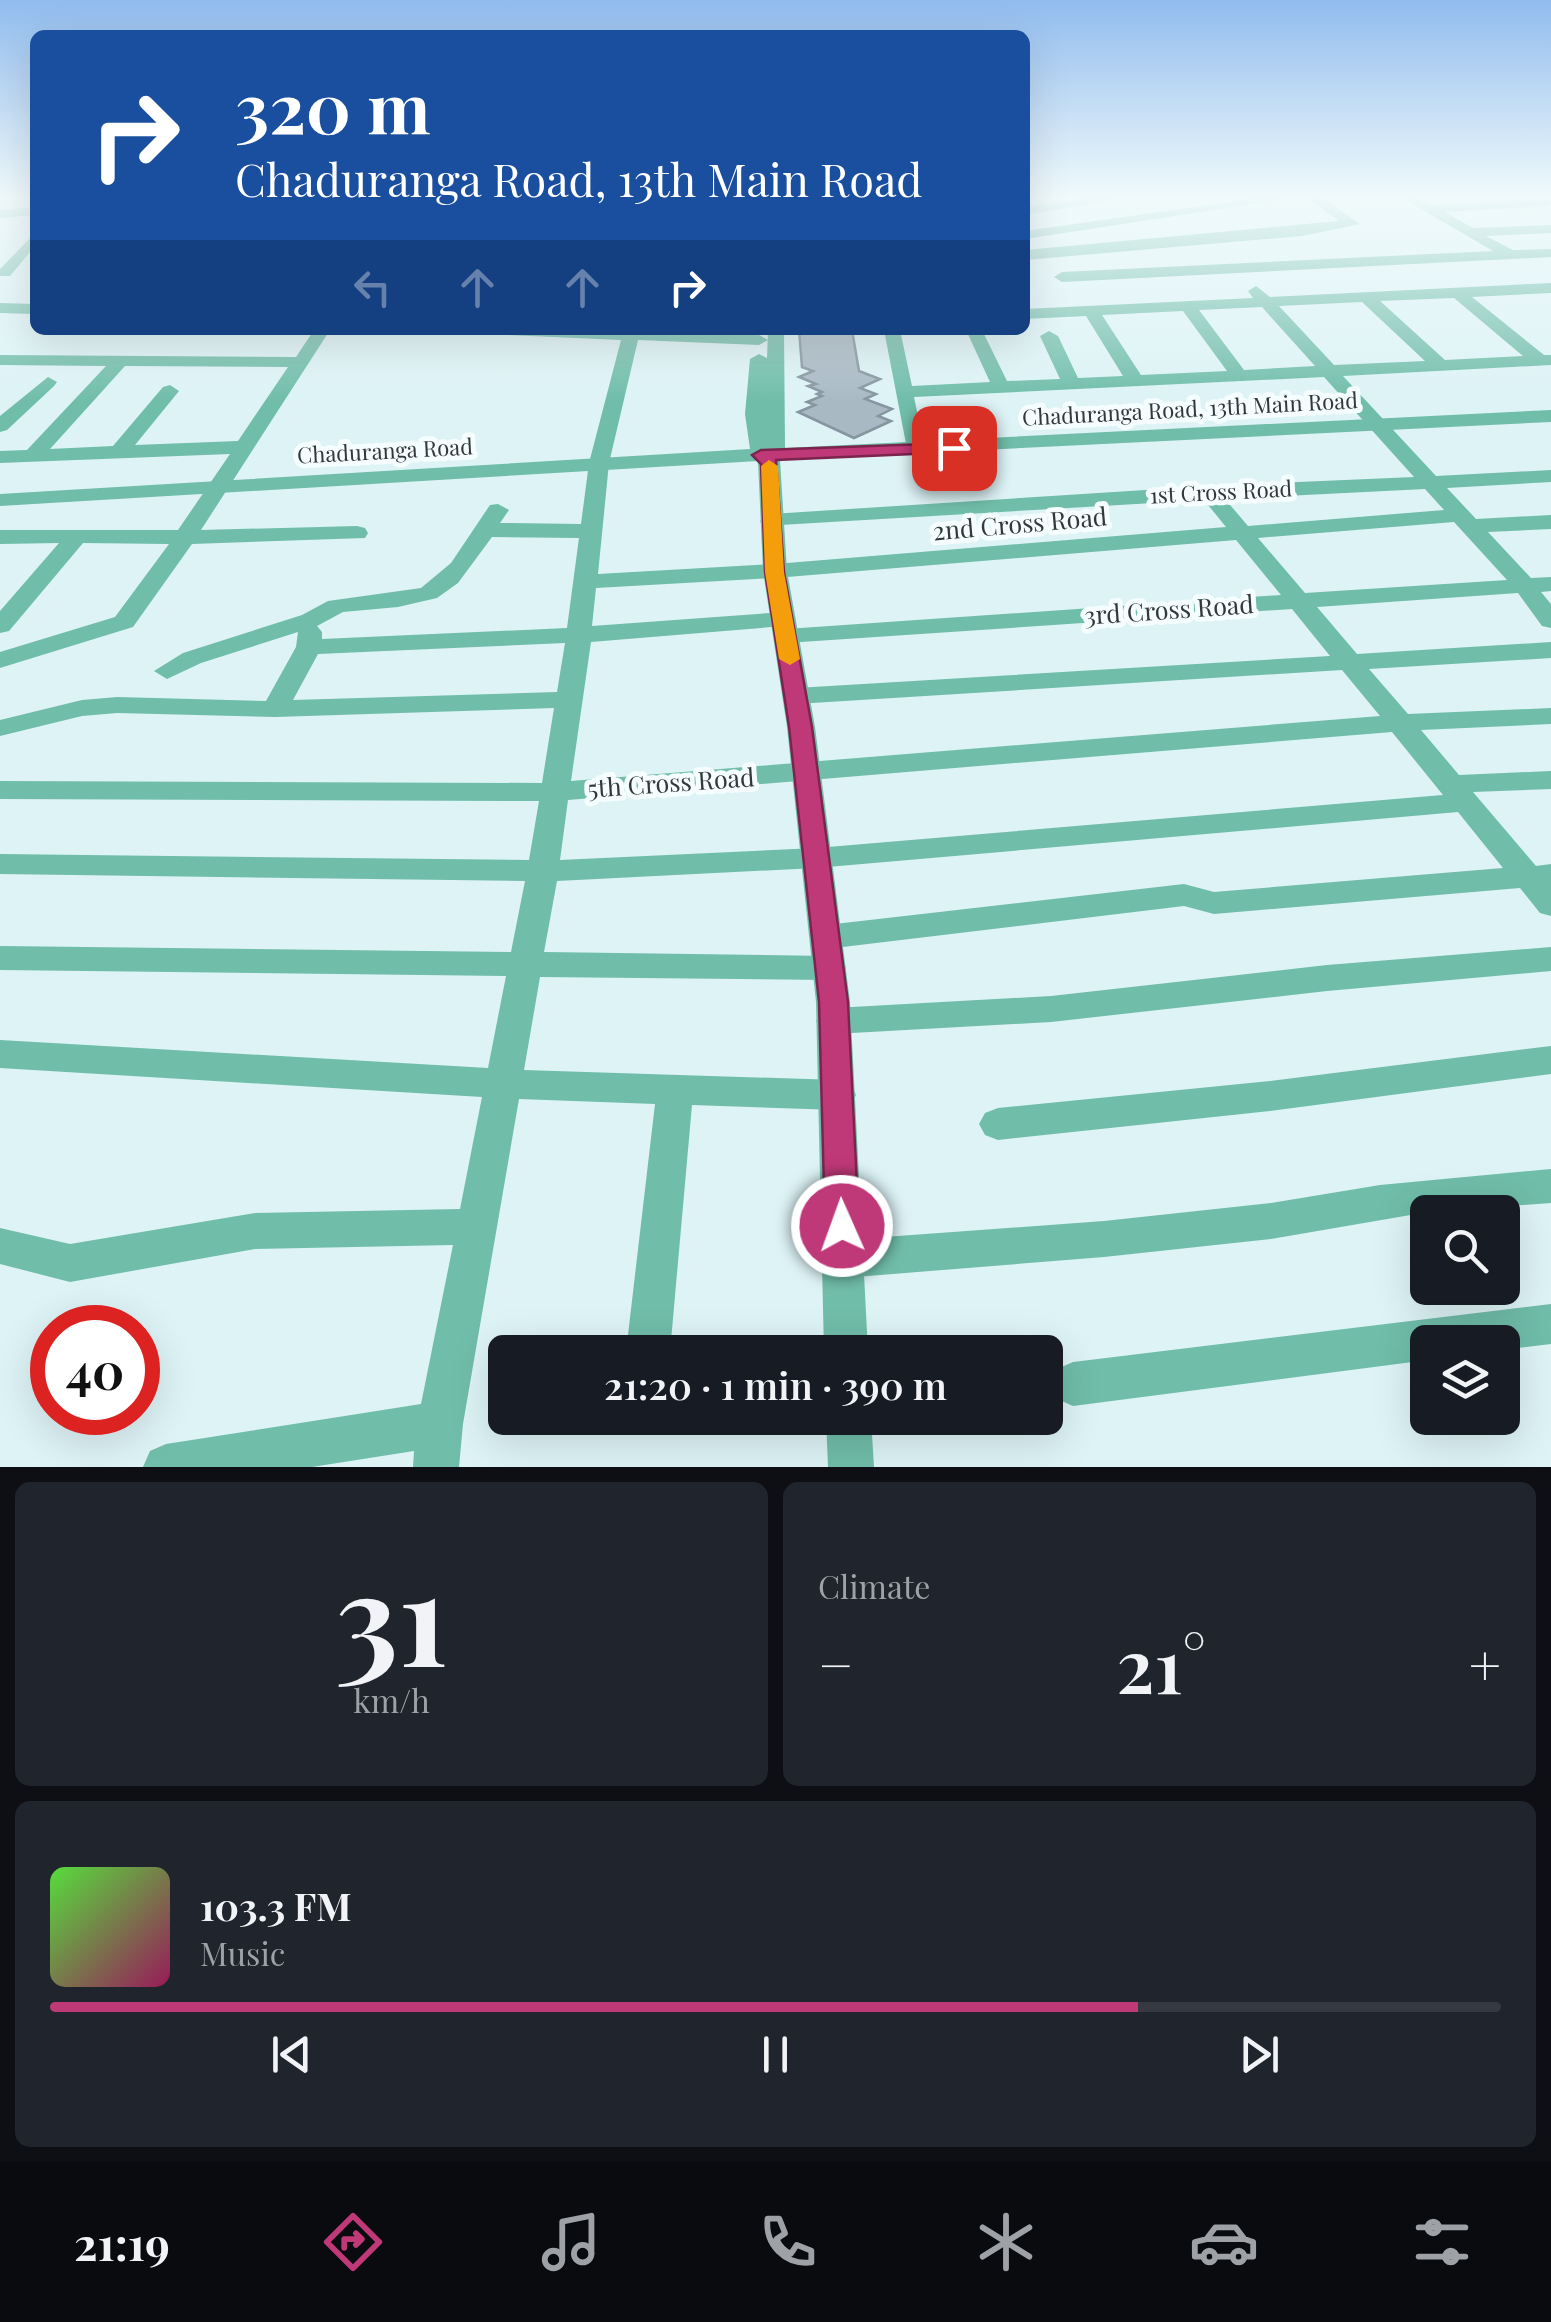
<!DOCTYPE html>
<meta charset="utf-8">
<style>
:root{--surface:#171b24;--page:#20242c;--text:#f1f3f6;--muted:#9ea1a6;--line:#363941;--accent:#bf3878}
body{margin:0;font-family:"Playfair Display",serif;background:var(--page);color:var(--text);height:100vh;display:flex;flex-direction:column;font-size:38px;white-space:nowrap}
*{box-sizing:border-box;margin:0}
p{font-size:32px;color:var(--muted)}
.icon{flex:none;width:55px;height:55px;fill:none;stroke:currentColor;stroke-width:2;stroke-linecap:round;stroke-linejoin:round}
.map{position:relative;height:1467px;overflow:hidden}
.side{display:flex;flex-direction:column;gap:15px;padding:15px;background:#0d0f14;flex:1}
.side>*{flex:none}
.hud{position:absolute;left:30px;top:30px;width:1000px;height:305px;border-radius:15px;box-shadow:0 10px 40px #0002;background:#1a4fa0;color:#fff;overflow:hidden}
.tools{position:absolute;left:1410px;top:1195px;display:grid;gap:20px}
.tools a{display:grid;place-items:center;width:110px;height:110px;border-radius:15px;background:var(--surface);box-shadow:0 10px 40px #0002;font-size:50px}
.speed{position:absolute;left:30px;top:1305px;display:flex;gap:20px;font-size:50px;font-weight:700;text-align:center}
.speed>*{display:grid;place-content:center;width:130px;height:130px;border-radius:50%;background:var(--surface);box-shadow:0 10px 40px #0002;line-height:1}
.speed .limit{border:15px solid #d22;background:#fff;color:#111}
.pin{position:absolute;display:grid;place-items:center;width:85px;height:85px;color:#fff;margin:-42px;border-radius:20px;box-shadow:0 5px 15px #0006}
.me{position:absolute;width:110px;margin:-55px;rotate:358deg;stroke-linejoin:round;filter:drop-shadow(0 0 8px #0008)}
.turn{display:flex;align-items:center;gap:35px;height:210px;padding:0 40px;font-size:45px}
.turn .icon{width:130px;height:130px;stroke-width:2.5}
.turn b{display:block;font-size:70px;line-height:85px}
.lanes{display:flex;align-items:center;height:95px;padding:0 40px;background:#0003;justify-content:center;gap:50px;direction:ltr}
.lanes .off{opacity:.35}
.big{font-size:75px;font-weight:600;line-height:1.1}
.side .tile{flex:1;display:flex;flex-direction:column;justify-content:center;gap:15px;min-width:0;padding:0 35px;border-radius:15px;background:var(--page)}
.side .dial{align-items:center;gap:0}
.dial b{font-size:130px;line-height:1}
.song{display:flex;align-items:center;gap:30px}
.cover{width:120px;height:120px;border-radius:15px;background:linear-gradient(135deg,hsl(110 70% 55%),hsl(330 70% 35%))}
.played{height:10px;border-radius:5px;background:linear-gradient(90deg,var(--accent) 75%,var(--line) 75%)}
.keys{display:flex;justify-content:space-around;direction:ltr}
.heat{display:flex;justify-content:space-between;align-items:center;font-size:55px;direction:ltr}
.side .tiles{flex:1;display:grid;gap:15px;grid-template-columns:1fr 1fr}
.tile:last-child{grid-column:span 2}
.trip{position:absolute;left:488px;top:1335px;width:575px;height:100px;border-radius:15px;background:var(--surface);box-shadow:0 10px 40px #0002;font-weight:600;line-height:100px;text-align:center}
.tabs{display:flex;height:160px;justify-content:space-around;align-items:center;background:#090b0e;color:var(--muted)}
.tabs .icon{width:70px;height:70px}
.tabs .active{color:var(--accent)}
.tabs b{font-size:45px;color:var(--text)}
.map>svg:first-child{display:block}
</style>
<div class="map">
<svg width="1551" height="1467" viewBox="0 0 1551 1467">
<rect width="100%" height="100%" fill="#ddf3f6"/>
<!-- building -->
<path fill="#a9b9c4" stroke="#86959f" stroke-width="2.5" d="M799,330H852L859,371L880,379L860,388L876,394L865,399L892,409L878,416L891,421L854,438L798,412L815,405L807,402L822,396L817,394L822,392L808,386L816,384L799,377L813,371L802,367Z"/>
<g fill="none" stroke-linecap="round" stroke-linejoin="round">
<!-- minor -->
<path fill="#70bda9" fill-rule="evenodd" d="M1097,197H1129L1025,215V207Z
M1265,197H1298L1025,239V231Z
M1306,197H1321L1360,224L1302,236L1025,260V250L1339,221Z
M1401,197H1416L1432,205L1550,199L1551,203L1545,206L1445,212L1473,228L1551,225V233L1486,236L1513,250L1551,249V257L1062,282L1054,277L1062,272L1493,251Z
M35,207V215L0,218V210Z
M35,233V246L10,276H0V269Z
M1551,283V293L1472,297L1544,355H1551V365L1343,376L1436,476L1551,470V482L1447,488L1476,519L1551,515V529L1488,532L1531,578L1551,577V591L1541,592L1551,604V628L1542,626L1518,593L1317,607L1357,654L1551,642V658L1369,669L1408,714L1551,708V724L1421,730L1459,775L1551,771V789L1473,792L1536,866L1551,864V916L1540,913L1520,888L1214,914L1184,906L826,949L814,945L810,937L814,929L826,925L1184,884L1214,892L1503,868L1458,812L816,868L557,881L544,952L829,956L841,959L846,968L841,977L829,980L540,977L524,1070L838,1080L851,1084L856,1095L851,1106L838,1110L692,1105L670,1352H626L655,1104L519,1099L463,1424L459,1467H413L414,1451L312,1467H143L150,1451L166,1444L421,1404L453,1245L255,1249L70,1282L0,1264V1228L70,1244L255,1213L460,1209L482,1097L0,1068V1040L488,1068L506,976L0,970V946L511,952L525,881L0,874V854L529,860L539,801L0,799V781L542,783L554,708L275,717L117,713L82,716L0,736V720L82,700L117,697L266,701L296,647L298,632L201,663L167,679L154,671L183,653L302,615L328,601L421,588L451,563L490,505L498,504L509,510L500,523L581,524L589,463L621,340L507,335L499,330L759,335L768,340L759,345L638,340L609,463L598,574L775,564L1226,527L1204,500L763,526L760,521L771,514L1208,486L1414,477L1324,377L914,397L925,450L922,454H908L884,330H900L912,386L990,382L966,330H982L1007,381L1060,379L1040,336L1049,331L1058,336L1078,378L1123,376L1086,316L1025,319V309L1253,298L1248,291L1256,286L1270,297ZM1454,298L1523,356L1445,360L1380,301ZM1362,302L1425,361L1334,365L1279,306ZM1262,307L1315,366L1244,370L1199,310ZM1183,311L1227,371L1141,375L1102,315ZM1425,489L1444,510L1248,526L1225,499ZM1454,522L1507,580L1305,593L1258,538ZM492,537L579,538L567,628L322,639V632L317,626L343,612L398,607L437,598L458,583ZM1236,540L1281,595L786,629L774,636L786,643L1292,609L1330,656L796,688L783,696L796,704L1342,670L1380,716L571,781L591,642L784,626L796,619L784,612L592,626L596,588L775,578ZM565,643L557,692L293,700L318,654ZM1392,732L1443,795L816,848L560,860L568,800Z
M0,303L35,304V314L0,313Z
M314,330H330L201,530L357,526L365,528L368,533L365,538L192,544L133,627L0,668V652L115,617L169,544L83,543L9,631L0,633V611L59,543L0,544V530H178L230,454L0,463V451L27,450L106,366L0,365V355L296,357ZM125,366L288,367L238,441L135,445L179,391L170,385L163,387L113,446L50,449Z
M48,377L57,382L54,386L7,430L0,432V416Z
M1551,947V971L1327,991L1051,1022L834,1034L822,1030L816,1021L822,1012L834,1008L1051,996L1327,965Z
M1551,1046V1074L1270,1111L998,1140L985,1135L979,1124L985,1113L998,1108L1270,1081Z
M1551,1169V1203L1428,1212L1271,1239L1104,1257L843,1278L828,1272L822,1259L828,1246L843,1240L1104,1221L1271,1203L1380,1185Z
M1551,1304V1344L1502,1350V1342H1428V1360L1073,1406L1057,1399L1051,1384L1057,1369L1073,1362Z"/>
<!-- tertiary -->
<path fill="#70bda9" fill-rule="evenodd" d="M768,330H784L785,448L1551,410V422L780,460L787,571L815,727L850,1002L868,1352H824L816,1002L787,727L763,571L758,461L0,506V494L750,449L745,414L750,359L759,354L767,358Z
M826,1418H871L874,1467H828Z"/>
</g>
<!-- sky -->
<linearGradient id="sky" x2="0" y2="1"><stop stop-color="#91bcee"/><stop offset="0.49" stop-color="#f0fafb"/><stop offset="1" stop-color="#f0fafb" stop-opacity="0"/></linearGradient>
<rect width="1551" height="402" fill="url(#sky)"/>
<!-- route -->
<path fill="#bf3878" stroke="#7c244e" stroke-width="2.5" d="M954,443L962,448L959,452L776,460L784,572L812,727L848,1002L859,1226L854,1237L842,1241L830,1237L825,1226L819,1002L789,727L765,572L761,464L752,455L761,450Z"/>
<!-- slow -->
<path fill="#f59e0b" d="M769,460L778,466L784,572L800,659L790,665L779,659L765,572L761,466Z"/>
<g text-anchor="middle" stroke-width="10" stroke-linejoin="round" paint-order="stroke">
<!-- far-street labels -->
<g font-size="22" fill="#31393a" stroke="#f5fdfe">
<text transform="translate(1190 409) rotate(-3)" y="8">Chaduranga Road, 13th Main Road</text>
<text transform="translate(385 451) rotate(-3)" y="8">Chaduranga Road</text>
<text transform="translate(1221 492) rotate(-3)" y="8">1st Cross Road</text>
</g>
<!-- street labels -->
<g font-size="25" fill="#31393a" stroke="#f5fdfe">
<text transform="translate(1020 524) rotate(-5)" y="9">2nd Cross Road</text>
<text transform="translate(1169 610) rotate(-4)" y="9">3rd Cross Road</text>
<text transform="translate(671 783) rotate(-4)" y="9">5th Cross Road</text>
</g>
</g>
</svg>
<div class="tools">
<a><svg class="icon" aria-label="search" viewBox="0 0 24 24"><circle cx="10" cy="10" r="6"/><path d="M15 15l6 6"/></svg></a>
<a><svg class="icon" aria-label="layers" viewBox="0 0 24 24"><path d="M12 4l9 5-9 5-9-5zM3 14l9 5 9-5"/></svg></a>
</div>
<div class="speed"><div class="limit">40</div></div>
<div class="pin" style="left:954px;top:448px;background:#d93025"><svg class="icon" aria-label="arrive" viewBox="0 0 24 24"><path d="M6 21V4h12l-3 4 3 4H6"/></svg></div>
<svg class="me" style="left:842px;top:1226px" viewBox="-20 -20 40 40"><circle r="17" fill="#bf3878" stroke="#fff" stroke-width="3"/><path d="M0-11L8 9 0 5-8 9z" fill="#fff"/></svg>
<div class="trip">21:20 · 1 min · 390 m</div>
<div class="hud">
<div class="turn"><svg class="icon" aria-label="right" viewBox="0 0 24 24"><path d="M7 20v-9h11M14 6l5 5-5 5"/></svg><div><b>320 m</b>Chaduranga Road, 13th Main Road</div></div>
<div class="lanes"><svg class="icon off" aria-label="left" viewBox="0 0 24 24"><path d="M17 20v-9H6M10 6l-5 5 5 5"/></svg><svg class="icon off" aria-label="ahead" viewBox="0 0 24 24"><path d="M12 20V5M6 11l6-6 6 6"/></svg><svg class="icon off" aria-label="ahead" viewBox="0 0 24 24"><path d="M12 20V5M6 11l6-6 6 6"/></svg><svg class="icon" aria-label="right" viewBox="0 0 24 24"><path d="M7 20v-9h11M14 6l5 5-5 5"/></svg></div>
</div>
</div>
<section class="side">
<div class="tiles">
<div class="tile dial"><b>31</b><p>km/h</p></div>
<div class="tile"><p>Climate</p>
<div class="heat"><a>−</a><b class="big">21°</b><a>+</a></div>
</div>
<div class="tile">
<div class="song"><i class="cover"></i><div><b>103.3 FM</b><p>Music</p></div></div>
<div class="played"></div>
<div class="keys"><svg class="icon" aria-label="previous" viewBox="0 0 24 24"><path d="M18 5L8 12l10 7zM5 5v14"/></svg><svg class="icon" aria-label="pause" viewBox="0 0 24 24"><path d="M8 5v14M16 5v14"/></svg><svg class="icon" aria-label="next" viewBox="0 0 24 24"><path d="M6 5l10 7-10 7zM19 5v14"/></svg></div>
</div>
</div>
</section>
<nav class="tabs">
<b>21:19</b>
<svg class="icon active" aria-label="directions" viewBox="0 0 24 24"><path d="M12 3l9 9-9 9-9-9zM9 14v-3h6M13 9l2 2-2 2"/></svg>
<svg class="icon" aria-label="music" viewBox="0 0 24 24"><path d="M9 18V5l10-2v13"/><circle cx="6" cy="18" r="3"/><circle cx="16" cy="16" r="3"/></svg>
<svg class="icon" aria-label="phone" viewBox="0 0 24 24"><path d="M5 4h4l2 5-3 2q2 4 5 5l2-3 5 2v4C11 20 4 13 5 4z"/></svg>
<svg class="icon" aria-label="climate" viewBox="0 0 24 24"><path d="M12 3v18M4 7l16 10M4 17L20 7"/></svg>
<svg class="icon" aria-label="car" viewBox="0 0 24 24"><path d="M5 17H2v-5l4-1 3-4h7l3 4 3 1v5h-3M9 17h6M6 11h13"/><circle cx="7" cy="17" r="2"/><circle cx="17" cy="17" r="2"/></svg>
<svg class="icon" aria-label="filters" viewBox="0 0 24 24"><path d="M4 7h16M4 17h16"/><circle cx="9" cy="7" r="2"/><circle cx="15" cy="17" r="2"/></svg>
</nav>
